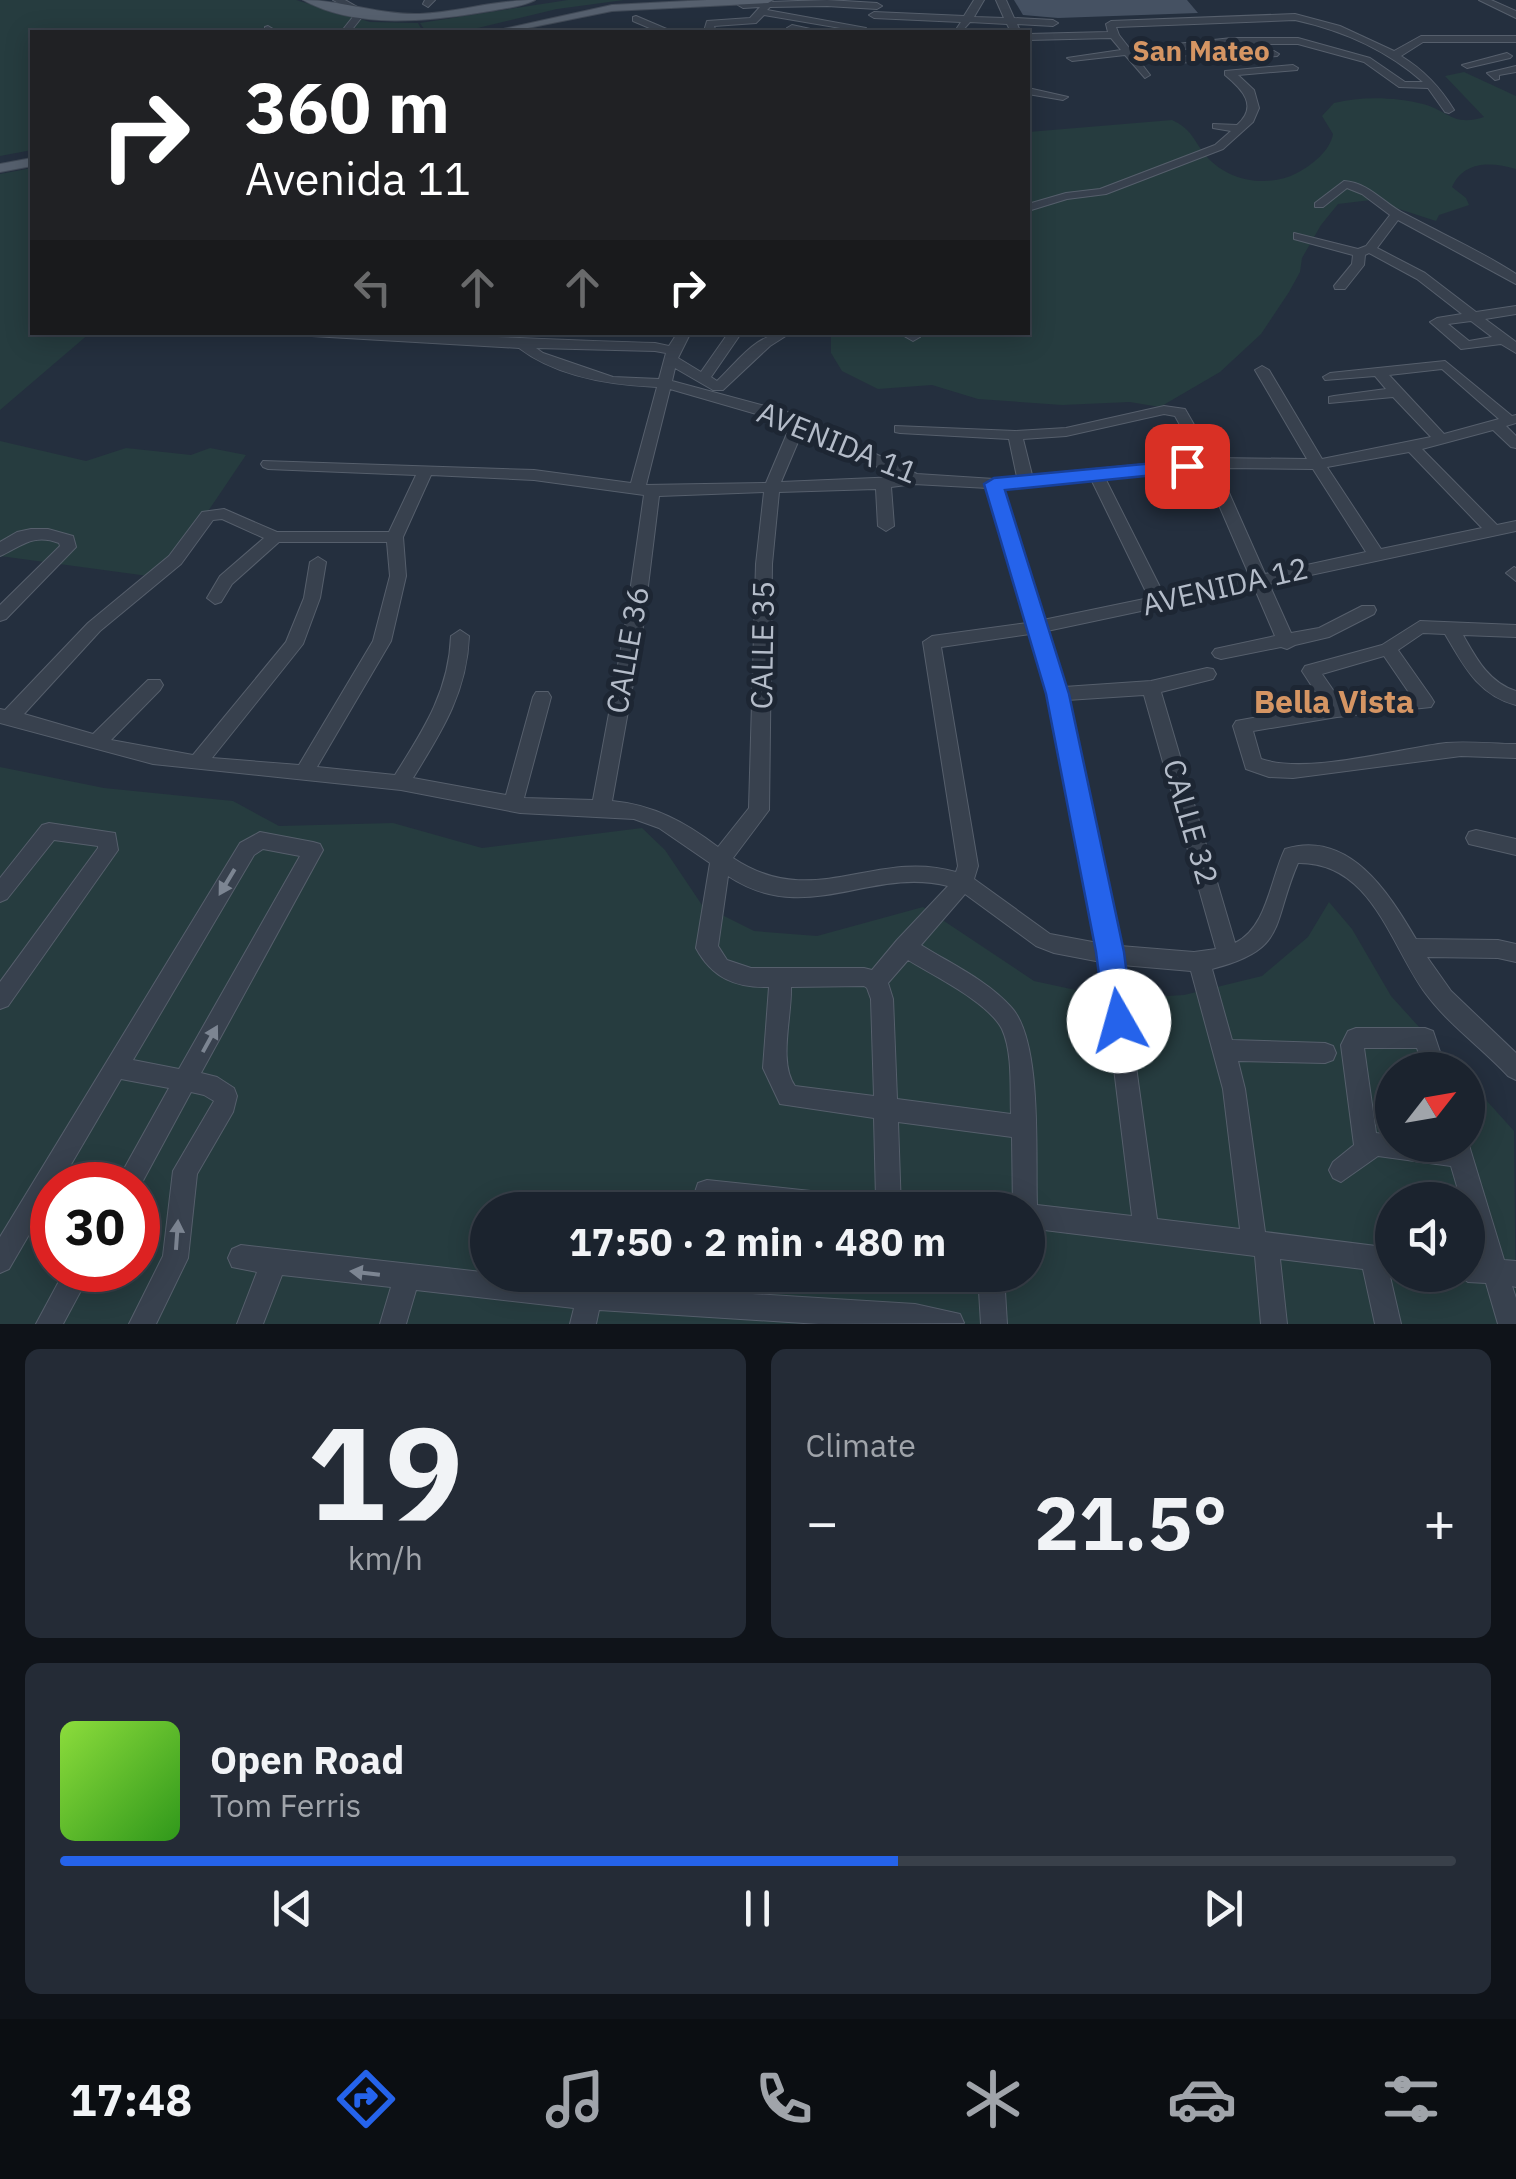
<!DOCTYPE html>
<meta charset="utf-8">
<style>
:root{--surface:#1b232e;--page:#242b36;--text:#f1f3f6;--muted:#a0a4aa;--line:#39404a;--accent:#2563eb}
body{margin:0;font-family:"IBM Plex Sans",sans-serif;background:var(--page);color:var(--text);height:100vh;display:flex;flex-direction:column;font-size:38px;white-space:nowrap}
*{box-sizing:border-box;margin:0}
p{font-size:32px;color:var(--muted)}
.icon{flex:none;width:55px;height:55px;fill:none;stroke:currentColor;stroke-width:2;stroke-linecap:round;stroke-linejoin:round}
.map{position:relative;height:1324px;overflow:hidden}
.side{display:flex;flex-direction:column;gap:25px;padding:25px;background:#0f1319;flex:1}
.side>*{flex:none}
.hud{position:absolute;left:30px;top:30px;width:1000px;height:305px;border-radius:0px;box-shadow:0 5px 25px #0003,0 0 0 2px var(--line);background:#202124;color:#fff;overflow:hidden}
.needle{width:65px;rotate:59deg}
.fabs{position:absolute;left:1375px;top:1052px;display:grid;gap:20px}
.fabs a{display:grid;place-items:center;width:110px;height:110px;border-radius:50%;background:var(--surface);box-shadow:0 5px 25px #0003,0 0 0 2px var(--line);font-size:50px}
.speed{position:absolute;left:30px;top:1162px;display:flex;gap:20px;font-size:50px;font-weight:700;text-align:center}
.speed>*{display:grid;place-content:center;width:130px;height:130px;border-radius:50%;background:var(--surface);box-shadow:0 5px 25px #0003,0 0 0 2px var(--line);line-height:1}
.speed .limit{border:15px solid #d22;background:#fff;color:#111}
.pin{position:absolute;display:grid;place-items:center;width:85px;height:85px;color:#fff;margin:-42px;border-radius:20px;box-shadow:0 5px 15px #0006}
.me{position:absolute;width:110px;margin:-55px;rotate:353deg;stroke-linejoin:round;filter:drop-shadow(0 0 8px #0008)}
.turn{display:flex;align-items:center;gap:35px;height:210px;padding:0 50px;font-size:45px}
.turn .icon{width:130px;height:130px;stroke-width:2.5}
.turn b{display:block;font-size:70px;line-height:85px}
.lanes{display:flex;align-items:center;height:95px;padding:0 50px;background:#0003;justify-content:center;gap:50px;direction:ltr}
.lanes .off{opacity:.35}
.big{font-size:75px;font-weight:800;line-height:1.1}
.side .card{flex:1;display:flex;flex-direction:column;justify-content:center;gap:15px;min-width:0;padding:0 35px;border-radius:15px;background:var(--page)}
.side .dial{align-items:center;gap:0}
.dial b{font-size:130px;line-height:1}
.song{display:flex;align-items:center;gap:30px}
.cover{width:120px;height:120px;border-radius:15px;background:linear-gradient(135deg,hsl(90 70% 55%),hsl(110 70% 35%))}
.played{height:10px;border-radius:5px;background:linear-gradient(90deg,var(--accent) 60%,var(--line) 60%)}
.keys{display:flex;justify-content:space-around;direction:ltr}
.heat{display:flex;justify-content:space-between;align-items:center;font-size:55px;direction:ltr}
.side .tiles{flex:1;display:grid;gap:25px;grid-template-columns:1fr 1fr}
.card:last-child{grid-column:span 2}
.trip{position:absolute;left:470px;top:1192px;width:575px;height:100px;border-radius:50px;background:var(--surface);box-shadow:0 5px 25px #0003,0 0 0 2px var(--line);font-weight:800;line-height:100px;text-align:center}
.tab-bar{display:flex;height:160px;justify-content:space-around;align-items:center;background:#0b0e12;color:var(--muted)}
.tab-bar .icon{width:70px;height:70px}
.tab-bar .current{color:var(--accent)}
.tab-bar b{font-size:45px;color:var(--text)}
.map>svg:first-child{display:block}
</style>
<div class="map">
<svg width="1516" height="1324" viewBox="0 0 1516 1324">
<rect width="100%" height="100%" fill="#242f3e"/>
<!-- green -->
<path fill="#263c3f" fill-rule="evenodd" d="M0,0H296L370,22L418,23L423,32H32V150L0,156Z
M568,0H624L557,9L461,32H426L420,23Z
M1464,72L1516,96V169C1492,162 1464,160 1452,187L1466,198L1469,205L1439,215L1436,221L1371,200L1338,204L1321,225L1302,258L1300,272L1289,292L1261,334L1220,372L1160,407L1130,402L1062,405L978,399L932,385L878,389L842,371L831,353V332H1028V132L1172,120C1191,129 1192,137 1203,152C1224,181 1267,189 1297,173C1312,165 1330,151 1333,134L1322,116L1334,103C1361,96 1396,97 1423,104C1449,111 1453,127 1484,117L1445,76Z
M32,168V332L90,333L0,410V174Z
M0,441L86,461L126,448L191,455L210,448L246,455L163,578L0,556Z
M0,767L104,788L233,801L279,826L393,823L482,848L642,828L665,850L702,905L754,931L817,936L923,907L1034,981L1117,999L1184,995L1262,976L1308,937L1329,902L1352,929L1391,996L1458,1070H1392V1145H1468V1080L1514,1131L1516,1324H0ZM52,1185H138V1270H52ZM1392,1200H1468V1275H1392ZM488,1210H1028V1275H488Z"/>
<!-- building -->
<path fill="#455162" d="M1014,0H1187L1198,13L1058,18L1023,15Z"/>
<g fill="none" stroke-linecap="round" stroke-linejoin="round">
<defs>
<path id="minor" d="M333,0H345L366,12L350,32H341L356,13Z
M425,0H435L428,7L423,4Z
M827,0L877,3L882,6L877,9L827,6L770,7L767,10L866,28L864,32L764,15L756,23L714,26L716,32L704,31L707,21L750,18L760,7L743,8L738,5L740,3Z
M974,0H984L974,17L1004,18L996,0H1006L1014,18L1053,20L1058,23L1053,26L1017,24L1020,31L1011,32L1007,24L970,22L962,31L957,28L961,22L874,18L869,15L874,12L964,16Z
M1479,0H1491L1516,11V18Z
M1295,14L1340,26L1394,51L1421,36H1516V42H1423L1401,56C1424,70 1440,87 1454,110L1449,113L1445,112L1428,88L1399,87L1364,62L1298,44H1232L1134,54L1150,75L1145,78L1125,55L1072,61L1067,58L1121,50L1111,38L1028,40V34L1108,32L1106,24L1111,21ZM1295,20C1341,30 1387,50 1423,82H1405L1370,58L1298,38H1232L1130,49L1119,35L1116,27Z
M636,16L669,30L671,32H659L633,21V17Z
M792,25L815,30L817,32L789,30L787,28Z
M268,26L278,32L265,31V27Z
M1274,51L1279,54L1277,56L1176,63L1171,60L1176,57Z
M1507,53L1512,56L1510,58L1467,68L1462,65Z
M1293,65L1298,68L1297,70L1238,75L1254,90L1259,108L1253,122L1223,149L1106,194L1067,199L1028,211V204L1066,193L1100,189L1215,145L1231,131L1213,128V124L1237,125C1259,106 1242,89 1225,75V71Z
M1516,66V72L1499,75V79L1495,80L1487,73Z
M1028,88L1068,97L1063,100L1028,94Z
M1344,181C1370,183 1383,203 1405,214C1442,234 1481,251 1516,274V284L1398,220L1377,248L1425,273L1476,312L1516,306V314L1485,319L1516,342V353L1501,344L1461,349L1430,322L1437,318L1462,314L1417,279L1369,253L1365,255L1364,265L1345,289H1335L1334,286L1352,264L1353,255L1294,239V233L1358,249L1366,246L1390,215L1362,194L1347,188L1323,207H1315V203ZM1471,321L1492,337L1469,341L1448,324Z
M306,332C422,332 538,340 655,343L669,346L678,332H691L678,358L701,372L729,332H742L711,377L717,381C741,358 757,332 792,332L770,346L723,390H713L675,368L672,381L791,413L917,474L994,479L1017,477L1009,439L900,433L895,432V426L1015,431L1066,428L1164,406L1185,409L1213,458L1307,459L1255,370L1262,366L1269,370L1322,459L1431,437L1393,397L1329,403V397L1334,396L1386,389L1375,376L1325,380L1323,377L1330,373L1445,361L1512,416L1516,415V423L1506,426L1516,436V448L1511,447L1493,430L1422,449L1497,525L1516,521V531L1269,584L1291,633L1319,628L1362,606H1374L1376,610L1374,614L1329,637L1295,645L1287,649L1281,647L1221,659L1215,657L1212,653L1215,649L1275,636L1254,587L1047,631L1064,687L1151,681L1207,668L1213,669L1216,674L1213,679L1161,692L1235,943C1267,928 1270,880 1285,849C1349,829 1389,893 1416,939L1498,940L1516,944V962L1498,958L1427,957L1451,991L1516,1053V1080L1508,1076C1482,1048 1449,1025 1426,994C1390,945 1372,862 1298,863C1271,925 1289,949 1212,969L1232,1040L1325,1043L1333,1046L1336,1053L1333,1060L1325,1063L1238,1061L1245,1089L1265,1232L1392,1248V1272H1389L1401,1324H1375L1363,1269L1280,1259L1287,1324H1261L1255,1256L1028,1228V1210H1013L1012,1137L898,1122L901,1210H763L707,1204L698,1201L695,1192L698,1183L707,1180L876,1198L874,1118L780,1104L763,1068L769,987C736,988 712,978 696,948L710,863L659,828L634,819L520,813L401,790L153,764L0,723V709L5,710L88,623L169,556L202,512L224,509L277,532H389L416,475L268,469L263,467L261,464L263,461L534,470L631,483L657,387C610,385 557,377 519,348L312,336ZM536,348L655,351L666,353L659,379L613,377L543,353ZM1442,369L1499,419L1444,434L1389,375ZM670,389L791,424L766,483L646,485ZM1164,414L1175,416L1199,459L1032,475L1023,439L1066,436ZM803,430L898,477L781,482ZM1409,452L1482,528L1381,549L1327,467ZM1203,468L1250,577L1164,595L1105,478ZM1218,468L1313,469L1366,552L1265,574ZM431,475L534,480L644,495L625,627L593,800L524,798L551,697L548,692H536L533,697L506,795L413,778C442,731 467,692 469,636L460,630L451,636C449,691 424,729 395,775L317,767L391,641L406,576L403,537ZM1091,479L1149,598L1043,620L1003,488ZM914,484L988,488L1027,623L932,636L923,642L958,866L956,872C874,848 814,912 733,858L769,810L772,564L779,492L876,489L878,526L886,531L894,526L891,487ZM764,492L756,564L749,808L718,847C685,822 654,805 612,801L643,627L659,496ZM222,519L264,538L220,576L207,598L215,604L221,602L232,584L279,542H387L390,576L373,641L299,765L212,758L303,644L320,598L326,562L318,557L310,562L304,598L286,642L193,755L111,740L160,690L163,685L160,680H148L93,734L24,714L100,631L181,564L213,520ZM1030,634L1048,694L1098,943L1050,934L974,879L978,866L941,647ZM1144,695L1216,949L1194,952L1120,946L1067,700ZM728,876C807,928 870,866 948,886L897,940L872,970L864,968H751L727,960L718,946ZM965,894L1036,946L1054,953L1101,962L1132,1216L1037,1205C1035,1157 1043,1041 1011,1007C987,980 951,964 921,945ZM908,960C934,976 988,1002 1002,1029C1013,1053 1010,1089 1011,1114L897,1099L893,999L888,983ZM1122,965L1191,971L1223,1089L1240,1229L1157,1219ZM864,986L867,988L871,999L874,1096L795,1086C778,1062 792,1017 791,987Z
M897,332H914L920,337L913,341Z
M31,529H48L73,536L76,547L6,619L0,621V605L60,546L59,543C33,533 22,546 0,556V542L17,532Z
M1514,567L1516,568V581L1506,573Z
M1420,621L1516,625V637L1463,635C1476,658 1489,683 1516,691V705C1478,695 1464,666 1445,634L1423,633L1398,650L1431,697L1434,702L1431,707L1337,717L1253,731L1261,759C1308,775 1396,749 1446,743C1469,741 1493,744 1516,744V758L1461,756L1293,778L1269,777L1246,769L1233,726L1236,721L1324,705L1302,671L1305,666L1382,645ZM1384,656L1412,697L1342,703L1322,674Z
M49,823L115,833L118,850L8,1006L0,1009V982L98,848V846L54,840L7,899L0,902V878L42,825Z
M1476,830L1516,839V855L1469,844L1466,838L1469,832Z
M260,832L313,842L320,844L323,850L201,1073L217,1077L234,1088L237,1096L233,1112L197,1174L188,1258L156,1324H129L163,1256L173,1171L214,1101L204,1095L191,1092L138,1190V1185H115L169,1088L121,1079L59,1185H52V1195L9,1269L0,1273V1237L240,843ZM263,849L300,856L179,1069L133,1060L254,855Z
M1356,1028H1425L1433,1031L1446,1070H1424L1417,1048H1364L1376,1133L1392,1135V1145H1468V1142L1504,1260L1516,1261V1287L1512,1286L1516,1298V1324H1498L1486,1283L1468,1282L1458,1275H1468V1257H1478L1468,1221V1200H1461L1451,1166L1378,1156L1341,1182L1333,1178L1329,1170L1333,1162L1354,1145L1341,1045L1348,1031Z
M241,1245L589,1284L915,1304L960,1314L964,1323L819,1324L599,1310L596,1324H570L574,1308L416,1290L406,1324H380L391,1287L282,1275L263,1324H237L257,1272L232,1267L228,1258L232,1249Z
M65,1270H92L63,1324H36Z
M978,1275H1004L1007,1324H981Z"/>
<path id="major" d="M303,0C342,0 379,15 419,14C458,12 496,0 535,0C522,7 505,8 490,11C431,21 357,30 303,0Z
M707,0H773L768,3L612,11L508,32H490L612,5Z
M32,158V166L0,172V164Z"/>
</defs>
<!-- minor casing -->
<use href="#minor" stroke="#565f6c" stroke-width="2"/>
<!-- major casing -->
<use href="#major" stroke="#414a57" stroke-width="2"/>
<!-- minor -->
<use href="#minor" fill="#38414e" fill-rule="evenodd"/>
<!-- major -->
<use href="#major" fill="#56606e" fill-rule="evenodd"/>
</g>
<!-- one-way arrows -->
<defs><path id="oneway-solid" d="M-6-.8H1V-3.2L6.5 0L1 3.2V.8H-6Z" transform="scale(2.5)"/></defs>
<g fill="#7c8592">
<use href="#oneway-solid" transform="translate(227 882) rotate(121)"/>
<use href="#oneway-solid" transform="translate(210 1039) rotate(-61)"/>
<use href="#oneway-solid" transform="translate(177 1235) rotate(-86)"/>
<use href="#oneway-solid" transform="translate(365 1273) rotate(-173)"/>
</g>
<!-- route -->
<path fill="#2563eb" stroke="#184099" stroke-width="2.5" d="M1187,460L1194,462V471L1005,490L1069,694L1124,952L1133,1021L1129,1030L1119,1034L1109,1030L1105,1021L1096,952L1046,694L984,484L994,478Z"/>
<g text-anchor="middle" stroke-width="10" stroke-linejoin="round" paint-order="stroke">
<!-- far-neighbourhood labels -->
<g font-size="28" font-weight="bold" fill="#d59563" stroke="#1d2633">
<text x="1201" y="61">San Mateo</text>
</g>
<!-- street labels -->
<g font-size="30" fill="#b4bcc9" stroke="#1d2633">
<text transform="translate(837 443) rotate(22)" y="10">AVENIDA 11</text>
<text transform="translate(1225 587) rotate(-13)" y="10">AVENIDA 12</text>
<text transform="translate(763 645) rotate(-89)" y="10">CALLE 35</text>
<text transform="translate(628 650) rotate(-80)" y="10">CALLE 36</text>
<text transform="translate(1190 822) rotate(74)" y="10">CALLE 32</text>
</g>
<!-- neighbourhood labels -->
<g font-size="32" font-weight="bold" fill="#d59563" stroke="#1d2633">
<text x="1334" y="713">Bella Vista</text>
</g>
</g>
</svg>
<div class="fabs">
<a><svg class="needle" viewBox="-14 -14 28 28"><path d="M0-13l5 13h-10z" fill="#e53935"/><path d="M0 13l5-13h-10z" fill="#a0a4aa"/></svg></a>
<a><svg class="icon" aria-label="sound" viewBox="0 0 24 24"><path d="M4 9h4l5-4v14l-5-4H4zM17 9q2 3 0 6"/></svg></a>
</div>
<div class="speed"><div class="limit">30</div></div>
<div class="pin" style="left:1187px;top:466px;background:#d93025"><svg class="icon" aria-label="arrive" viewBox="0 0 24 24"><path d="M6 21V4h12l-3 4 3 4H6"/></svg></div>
<svg class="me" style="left:1119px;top:1021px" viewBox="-20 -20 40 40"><circle r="19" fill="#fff"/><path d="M0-13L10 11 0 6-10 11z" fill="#2563eb"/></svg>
<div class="trip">17:50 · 2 min · 480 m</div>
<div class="hud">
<div class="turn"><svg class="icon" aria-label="right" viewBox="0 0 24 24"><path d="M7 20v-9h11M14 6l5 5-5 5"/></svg><div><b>360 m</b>Avenida 11</div></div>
<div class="lanes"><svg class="icon off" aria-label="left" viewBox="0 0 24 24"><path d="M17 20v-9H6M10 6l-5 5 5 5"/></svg><svg class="icon off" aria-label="ahead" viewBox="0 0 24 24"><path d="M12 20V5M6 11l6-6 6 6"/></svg><svg class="icon off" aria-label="ahead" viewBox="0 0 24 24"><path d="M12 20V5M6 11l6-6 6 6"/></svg><svg class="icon" aria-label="right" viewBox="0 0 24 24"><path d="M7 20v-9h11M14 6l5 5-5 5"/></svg></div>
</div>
</div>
<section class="side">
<div class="tiles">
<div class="card dial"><b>19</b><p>km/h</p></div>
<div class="card"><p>Climate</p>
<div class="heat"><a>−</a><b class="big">21.5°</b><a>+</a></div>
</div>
<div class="card">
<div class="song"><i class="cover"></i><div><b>Open Road</b><p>Tom Ferris</p></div></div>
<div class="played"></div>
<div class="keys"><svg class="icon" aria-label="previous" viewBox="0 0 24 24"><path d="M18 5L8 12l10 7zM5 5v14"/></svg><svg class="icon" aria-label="pause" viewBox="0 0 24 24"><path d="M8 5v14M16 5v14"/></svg><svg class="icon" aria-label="next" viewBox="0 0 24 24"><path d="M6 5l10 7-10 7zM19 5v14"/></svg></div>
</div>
</div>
</section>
<nav class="tab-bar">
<b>17:48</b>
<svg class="icon current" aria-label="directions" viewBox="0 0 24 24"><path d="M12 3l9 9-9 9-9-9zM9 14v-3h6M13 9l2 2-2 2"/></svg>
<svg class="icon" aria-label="music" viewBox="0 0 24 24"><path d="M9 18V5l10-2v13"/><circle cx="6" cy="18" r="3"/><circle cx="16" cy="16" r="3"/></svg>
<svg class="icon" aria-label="phone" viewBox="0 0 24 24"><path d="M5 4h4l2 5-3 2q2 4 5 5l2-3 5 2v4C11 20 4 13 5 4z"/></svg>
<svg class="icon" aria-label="climate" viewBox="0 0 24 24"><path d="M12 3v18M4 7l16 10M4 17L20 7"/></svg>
<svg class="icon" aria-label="car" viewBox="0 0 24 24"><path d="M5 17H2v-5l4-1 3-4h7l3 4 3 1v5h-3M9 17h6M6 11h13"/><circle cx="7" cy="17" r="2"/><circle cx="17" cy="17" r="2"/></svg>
<svg class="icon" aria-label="filters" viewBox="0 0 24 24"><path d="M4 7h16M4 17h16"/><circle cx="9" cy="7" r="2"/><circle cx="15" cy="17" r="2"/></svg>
</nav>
